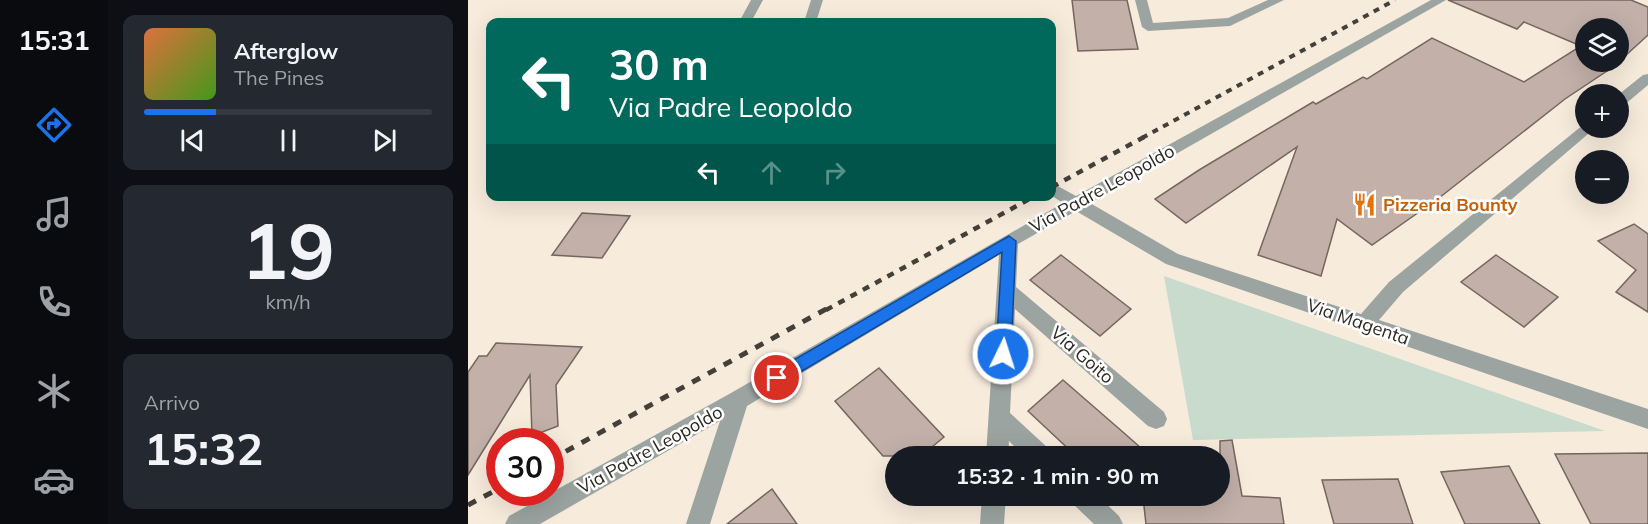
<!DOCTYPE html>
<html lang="it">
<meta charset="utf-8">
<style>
:root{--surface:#171b24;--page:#242831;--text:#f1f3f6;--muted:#9ea1a6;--line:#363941;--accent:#1a73e8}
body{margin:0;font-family:Mulish,sans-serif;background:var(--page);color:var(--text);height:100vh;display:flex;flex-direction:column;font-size:22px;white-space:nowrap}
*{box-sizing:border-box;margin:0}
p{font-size:20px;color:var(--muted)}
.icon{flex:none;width:33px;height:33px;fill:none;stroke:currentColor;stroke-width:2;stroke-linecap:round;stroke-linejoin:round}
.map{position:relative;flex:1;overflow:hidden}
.side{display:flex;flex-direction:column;gap:15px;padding:15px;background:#0d0f14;width:360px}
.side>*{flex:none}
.top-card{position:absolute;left:18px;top:18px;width:570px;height:183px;border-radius:12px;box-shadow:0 6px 24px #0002;background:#00695c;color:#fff;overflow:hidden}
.buttons{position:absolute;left:1107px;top:18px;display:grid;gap:12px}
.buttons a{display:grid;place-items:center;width:54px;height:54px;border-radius:50%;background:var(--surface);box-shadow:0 6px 24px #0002;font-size:30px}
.speed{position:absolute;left:18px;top:428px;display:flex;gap:12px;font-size:30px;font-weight:700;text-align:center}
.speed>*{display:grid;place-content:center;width:78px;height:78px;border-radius:50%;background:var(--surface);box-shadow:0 6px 24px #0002;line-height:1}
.speed .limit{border:9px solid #d22;background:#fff;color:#111}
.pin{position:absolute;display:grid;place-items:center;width:51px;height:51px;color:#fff;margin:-26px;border:3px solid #fff;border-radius:50%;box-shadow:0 2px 6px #0007}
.me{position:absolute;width:66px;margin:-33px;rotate:4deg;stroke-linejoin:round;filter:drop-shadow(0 0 4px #0008)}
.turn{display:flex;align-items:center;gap:21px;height:126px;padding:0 24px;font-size:27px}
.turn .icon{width:78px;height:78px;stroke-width:2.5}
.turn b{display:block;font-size:42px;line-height:51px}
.lanes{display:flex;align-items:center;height:57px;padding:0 24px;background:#0003;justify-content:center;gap:30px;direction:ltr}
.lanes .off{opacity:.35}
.big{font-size:45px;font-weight:700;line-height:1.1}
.side .tile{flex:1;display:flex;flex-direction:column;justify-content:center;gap:9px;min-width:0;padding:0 21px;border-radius:12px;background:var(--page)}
.side .dial{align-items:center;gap:0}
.dial b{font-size:78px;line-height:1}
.song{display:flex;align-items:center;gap:18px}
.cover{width:72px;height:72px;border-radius:9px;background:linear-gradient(135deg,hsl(20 70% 55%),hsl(100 70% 35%))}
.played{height:6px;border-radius:3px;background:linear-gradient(90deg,var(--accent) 25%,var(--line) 25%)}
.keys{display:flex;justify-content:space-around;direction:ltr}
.trip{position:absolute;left:417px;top:446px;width:345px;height:60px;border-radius:30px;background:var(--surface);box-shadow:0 6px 24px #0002;font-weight:700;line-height:60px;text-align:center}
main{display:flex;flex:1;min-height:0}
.dock{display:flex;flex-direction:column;width:108px;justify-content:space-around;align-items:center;background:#090b0e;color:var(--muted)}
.dock .icon{width:42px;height:42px}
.dock .selected{color:var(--accent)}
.dock b{font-size:27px;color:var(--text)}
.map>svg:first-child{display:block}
</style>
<main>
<nav class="dock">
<b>15:31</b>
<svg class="icon selected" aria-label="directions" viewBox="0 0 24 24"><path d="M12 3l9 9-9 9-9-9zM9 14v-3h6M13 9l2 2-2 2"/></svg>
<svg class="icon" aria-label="music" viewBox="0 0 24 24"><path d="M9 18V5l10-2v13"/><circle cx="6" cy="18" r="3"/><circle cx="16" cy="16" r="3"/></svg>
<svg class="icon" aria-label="phone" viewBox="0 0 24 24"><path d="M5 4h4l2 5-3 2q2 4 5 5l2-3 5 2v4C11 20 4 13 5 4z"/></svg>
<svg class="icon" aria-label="climate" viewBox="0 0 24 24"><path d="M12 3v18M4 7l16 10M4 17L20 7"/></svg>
<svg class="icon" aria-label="car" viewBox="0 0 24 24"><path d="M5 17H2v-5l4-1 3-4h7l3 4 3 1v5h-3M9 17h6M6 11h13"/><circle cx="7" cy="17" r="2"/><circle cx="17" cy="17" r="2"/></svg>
</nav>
<section class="side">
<div class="tile">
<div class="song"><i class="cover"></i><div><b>Afterglow</b><p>The Pines</p></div></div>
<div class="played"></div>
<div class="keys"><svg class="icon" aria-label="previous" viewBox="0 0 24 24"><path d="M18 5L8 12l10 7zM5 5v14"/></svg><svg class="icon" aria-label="pause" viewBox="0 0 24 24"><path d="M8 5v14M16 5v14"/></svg><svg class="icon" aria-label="next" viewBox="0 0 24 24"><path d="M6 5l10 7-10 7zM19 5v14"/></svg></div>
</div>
<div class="tile dial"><b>19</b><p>km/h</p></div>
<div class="tile"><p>Arrivo</p><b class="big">15:32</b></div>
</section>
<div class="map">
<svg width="1180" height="524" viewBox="0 0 1180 524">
<rect width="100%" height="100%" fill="#f7ebdc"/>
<!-- green -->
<path fill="#c9dbcd" d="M696,276L1137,431L725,440Z"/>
<!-- building -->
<path fill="#c2b0a9" stroke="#76665f" stroke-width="1.5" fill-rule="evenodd" d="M604,0H659L670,49L610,51Z
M980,0H1163L1180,7V35L1145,67L1097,99L971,198L904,245L869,219L853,276L790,255L829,147L718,223L687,199L731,170L845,102L848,104L895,77L899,79L964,38L1056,82L1113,46L1056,22L1049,29ZM1118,28H1150V62H1118Z
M114,213L162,216L134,258L84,255Z
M1166,224L1180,234V312L1148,292L1168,270L1130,241Z
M593,255L663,309L632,336L562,280Z
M1028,255L1090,297L1056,327L993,282Z
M28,343L114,347L88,385L90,426L64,436L62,375L0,475V372L11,356H19Z
M411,368L476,437L453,456H415L367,401Z
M595,380L656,433L682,456H608L560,411Z
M764,440L774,496L812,498L816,524H678L675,497L752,495V441Z
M1180,453V524H1123L1087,454Z
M1041,466L1072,524H997L973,472Z
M930,479L945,524H866L854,480Z
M304,489L329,524H259Z"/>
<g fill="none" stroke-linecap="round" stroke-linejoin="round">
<!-- minor -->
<path fill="#9ba4a1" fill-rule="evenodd" d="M283,0H295L283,22H271Z
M343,0H355L348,22H336Z
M667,0H679L685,23L760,18L800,0H816L762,26L680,31L674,27Z
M963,0H978L622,203L710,254L893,314L921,282L1115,125L1118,124V128H1127L935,292L911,320L1180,409V429L698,264L608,211L550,244L548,287L696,412L699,419L696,426L688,429L680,426L547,309L542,413L580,448L583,456H556L541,441L540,456H518L531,255L279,406L242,524H218L252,421L72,524H37L41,516L263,393L595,203L584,196V183L608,196Z
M1180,74V85L1155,106L1150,107V95L1175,75Z
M514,495H538L536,524H512Z
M600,495H629L651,516L655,524H626L604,503Z"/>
<!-- rail-far2 -->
<path stroke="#443f38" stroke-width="4" stroke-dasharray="6 6" stroke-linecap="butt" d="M674,138L927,0"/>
<!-- rail-far1 -->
<path stroke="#443f38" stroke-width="4.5" stroke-dasharray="7 7" stroke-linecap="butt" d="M584,187L676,137
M358,310L567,196"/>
<!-- rail -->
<path stroke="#443f38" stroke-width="5" stroke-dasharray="9 9" stroke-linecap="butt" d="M82,460L360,308
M0,505L32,488"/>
</g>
<!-- route -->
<path fill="#1a73e8" stroke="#114b97" stroke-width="1.5" d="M541,236L548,241L543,354L541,359L535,361L530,359L528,354L534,252L314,383L309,385L303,383L301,378L303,373Z"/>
<!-- icons -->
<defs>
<symbol id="restaurant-bare" viewBox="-9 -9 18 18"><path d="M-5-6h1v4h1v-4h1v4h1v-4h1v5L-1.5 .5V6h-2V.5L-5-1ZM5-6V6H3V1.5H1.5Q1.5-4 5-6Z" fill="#e8710a" stroke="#fff" stroke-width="2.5" paint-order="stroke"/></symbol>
</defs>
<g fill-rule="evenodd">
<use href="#restaurant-bare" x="880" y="188" width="33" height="33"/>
</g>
<g text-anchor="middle" stroke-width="5" stroke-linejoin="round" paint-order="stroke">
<!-- street labels -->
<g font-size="18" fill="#2b2721" stroke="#fff">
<text transform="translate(634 189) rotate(-29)" y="6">Via Padre Leopoldo</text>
<text transform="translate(890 322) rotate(19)" y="6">Via Magenta</text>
<text transform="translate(614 355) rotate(41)" y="6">Via Goito</text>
<text transform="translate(182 450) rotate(-29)" y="6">Via Padre Leopoldo</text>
</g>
<!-- food labels -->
<g font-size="18" font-weight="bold" fill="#c56008" stroke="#fff" text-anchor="start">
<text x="915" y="211">Pizzeria Bounty</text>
</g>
</g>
</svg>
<div class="buttons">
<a><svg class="icon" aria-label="layers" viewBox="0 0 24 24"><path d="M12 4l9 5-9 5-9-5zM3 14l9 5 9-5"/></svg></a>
<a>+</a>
<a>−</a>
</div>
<div class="speed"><div class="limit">30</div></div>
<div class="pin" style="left:309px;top:378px;background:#d93025"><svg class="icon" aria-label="arrive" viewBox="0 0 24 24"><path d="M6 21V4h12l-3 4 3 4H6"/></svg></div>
<svg class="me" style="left:535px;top:354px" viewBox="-20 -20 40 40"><circle r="17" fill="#1a73e8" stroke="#fff" stroke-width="3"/><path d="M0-11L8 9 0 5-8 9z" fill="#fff"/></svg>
<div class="trip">15:32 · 1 min · 90 m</div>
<div class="top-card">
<div class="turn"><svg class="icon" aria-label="left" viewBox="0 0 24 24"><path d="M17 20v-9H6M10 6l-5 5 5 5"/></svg><div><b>30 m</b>Via Padre Leopoldo</div></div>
<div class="lanes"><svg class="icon" aria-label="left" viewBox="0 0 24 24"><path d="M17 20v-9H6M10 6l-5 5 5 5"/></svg><svg class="icon off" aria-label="ahead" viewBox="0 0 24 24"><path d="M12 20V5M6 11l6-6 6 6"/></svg><svg class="icon off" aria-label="right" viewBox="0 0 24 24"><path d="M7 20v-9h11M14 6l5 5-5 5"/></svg></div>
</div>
</div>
</main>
